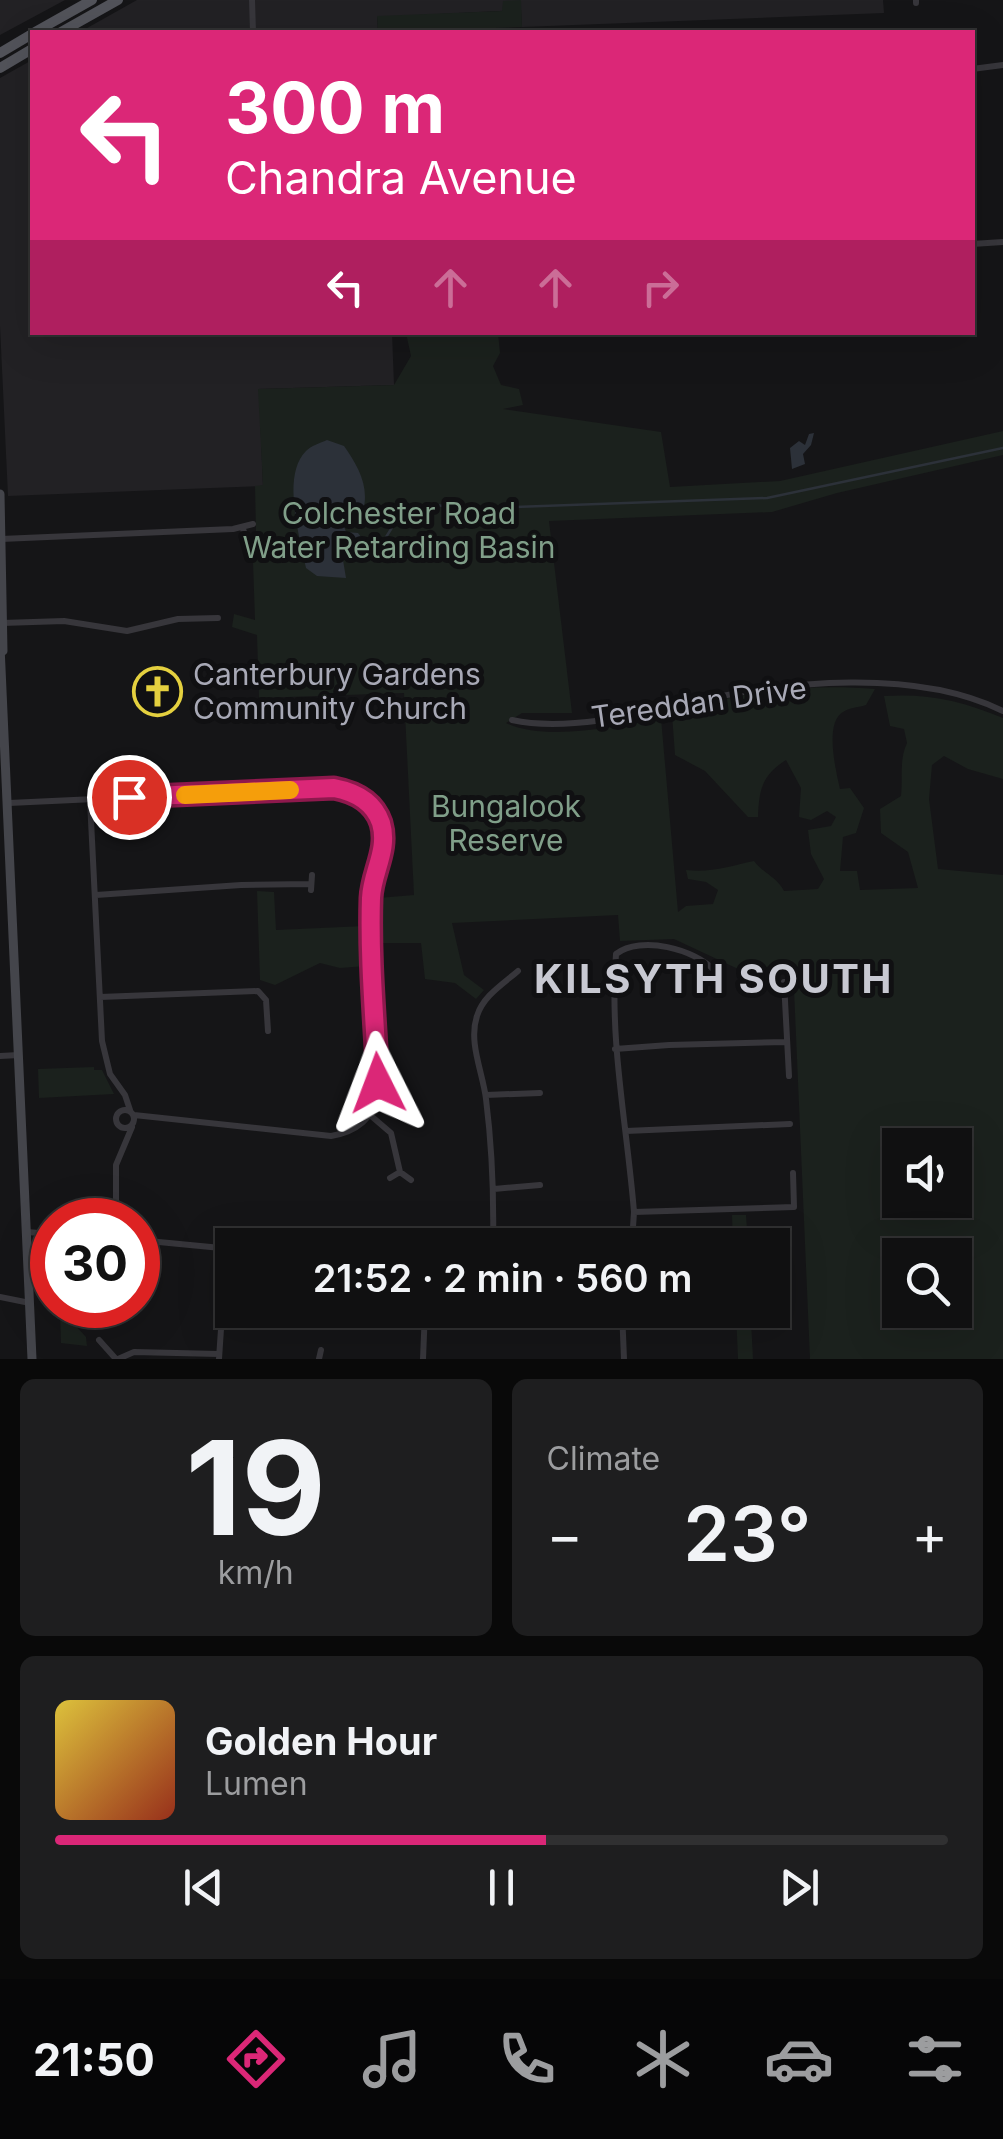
<!DOCTYPE html>
<meta charset="utf-8">
<style>
:root{--surface:#101011;--page:#1e1e1f;--text:#f1f3f6;--muted:#9c9d9f;--line:#303031;--accent:#db2777}
body{margin:0;font-family:Inter,sans-serif;background:var(--page);color:var(--text);height:100vh;display:flex;flex-direction:column;font-size:38px;white-space:nowrap}
*{box-sizing:border-box;margin:0}
p{font-size:32px;color:var(--muted)}
.icon{flex:none;width:55px;height:55px;fill:none;stroke:currentColor;stroke-width:2;stroke-linecap:round;stroke-linejoin:round}
.map{position:relative;height:1359px;overflow:hidden}
.drawer{display:flex;flex-direction:column;gap:20px;padding:20px;background:#090909;flex:1}
.drawer>*{flex:none}
.banner{position:absolute;left:30px;top:30px;width:945px;height:305px;border-radius:0px;box-shadow:0 10px 40px #0002,0 0 0 2px var(--line);background:#db2777;color:#fff;overflow:hidden}
.tools{position:absolute;left:882px;top:1128px;display:grid;gap:20px}
.tools a{display:grid;place-items:center;width:90px;height:90px;border-radius:0px;background:var(--surface);box-shadow:0 10px 40px #0002,0 0 0 2px var(--line);font-size:50px}
.speed{position:absolute;left:30px;top:1198px;display:flex;gap:20px;font-size:50px;font-weight:700;text-align:center}
.speed>*{display:grid;place-content:center;width:130px;height:130px;border-radius:50%;background:var(--surface);box-shadow:0 10px 40px #0002,0 0 0 2px var(--line);line-height:1}
.speed .limit{border:15px solid #d22;background:#fff;color:#111}
.pin{position:absolute;display:grid;place-items:center;width:85px;height:85px;color:#fff;margin:-42px;border:5px solid #fff;border-radius:50%;box-shadow:0 2px 10px #0007}
.me{position:absolute;width:110px;margin:-55px;rotate:357deg;stroke-linejoin:round;filter:drop-shadow(0 0 8px #0008)}
.turn{display:flex;align-items:center;gap:35px;height:210px;padding:0 30px;font-size:45px}
.turn .icon{width:130px;height:130px;stroke-width:2.5}
.turn b{display:block;font-size:70px;line-height:85px}
.lanes{display:flex;align-items:center;height:95px;padding:0 30px;background:#0003;justify-content:center;gap:50px;direction:ltr}
.lanes .off{opacity:.35}
.big{font-size:75px;font-weight:600;line-height:1.1}
.drawer .widget{flex:1;display:flex;flex-direction:column;justify-content:center;gap:15px;min-width:0;padding:0 35px;border-radius:15px;background:var(--page)}
.drawer .dial{align-items:center;gap:0}
.dial b{font-size:130px;line-height:1}
.song{display:flex;align-items:center;gap:30px}
.cover{width:120px;height:120px;border-radius:15px;background:linear-gradient(135deg,hsl(50 70% 55%),hsl(10 70% 35%))}
.played{height:10px;border-radius:5px;background:linear-gradient(90deg,var(--accent) 55%,var(--line) 55%)}
.keys{display:flex;justify-content:space-around;direction:ltr}
.heat{display:flex;justify-content:space-between;align-items:center;font-size:55px;direction:ltr}
.drawer .tiles{flex:1;display:grid;gap:20px;grid-template-columns:1fr 1fr}
.widget:last-child{grid-column:span 2}
.trip{position:absolute;left:215px;top:1228px;width:575px;height:100px;border-radius:0px;background:var(--surface);box-shadow:0 10px 40px #0002,0 0 0 2px var(--line);font-weight:600;line-height:100px;text-align:center}
.tabs{display:flex;height:160px;justify-content:space-around;align-items:center;background:#060607;color:var(--muted)}
.tabs .icon{width:70px;height:70px}
.tabs .on{color:var(--accent)}
.tabs b{font-size:45px;color:var(--text)}
.map>svg:first-child{display:block}
</style>
<div class="map">
<svg width="1003" height="1359" viewBox="0 0 1003 1359">
<rect width="100%" height="100%" fill="#151517"/>
<!-- built -->
<path fill="#222124" d="M0,0H65L0,35Z
M137,0H883L884,13L522,27L521,10L377,17L378,32H80Z
M32,60V332L392,333L394,385L259,389L263,486L8,496L0,326V78Z"/>
<!-- green -->
<path fill="#1b211d" fill-rule="evenodd" d="M521,0L522,27L378,32L377,16L502,11L503,1Z
M406,333H498L500,353L493,366L501,385L519,389L523,405L503,409L661,432L670,487L780,481L1003,431V455L837,493L772,512L549,521L572,713H522L506,723C547,742 618,726 661,718L678,912L686,906L713,904L718,890L706,882L688,879L686,870C711,873 730,866 754,861C764,874 777,877 784,891L818,889L824,879L811,854L808,830L831,826L836,817L827,811L811,820L799,817L801,788L786,760C762,775 759,790 758,817H748L705,771L675,755L672,714C736,692 807,683 875,689L866,705C860,707 848,708 843,712C824,723 836,771 840,789L850,788L864,808L856,833L843,837L840,871H857L860,890L918,888L908,852L881,833L880,809L901,796C903,777 899,760 907,743L904,729L890,726L884,696C928,693 963,701 1003,718V779L968,769L944,756L932,765L929,799L938,869L1003,875V1359H810L793,966L736,968L674,939L620,941L618,915L452,923L464,975L484,990L476,999L455,983L425,979L421,943H380L378,898L414,895L404,693L259,698L257,635L232,627L234,614L255,620L252,533L256,532L255,486L263,485L258,389L394,385L411,356ZM900,1145H955V1200H900ZM900,1255H955V1310H900Z
M257,891L274,892L276,930L365,926L366,966L340,968L320,963L275,985L260,980Z
M94,1067V1070H102L114,1094L39,1098L38,1069Z
M732,1215H746L748,1245H733Z
M60,1309L86,1337L87,1346L61,1343Z
M736,1312L751,1320L753,1359H738Z"/>
<!-- water -->
<path fill="#2c3139" d="M814,433L811,445L803,454L805,464L792,469L790,448L799,441L805,445L809,434Z
M327,440L344,446C358,466 371,488 362,514L342,520L346,532L358,533L371,550L366,555L343,560L346,578L317,576L306,568C300,538 281,476 306,451C311,446 320,443 327,440Z"/>
<g fill="none" stroke-linecap="round" stroke-linejoin="round">
<!-- stream -->
<path stroke="#2c3139" stroke-width="2.5" d="M371,550L381,545L393,526L410,521L437,505L459,509L767,498L1003,448"/>
<!-- street -->
<path stroke="#37363b" stroke-width="6" d="M252,0L253,32
M916,0V3
M972,69L1003,65
M972,244L1003,242
M243,529L247,540
M1,539L233,529L253,524
M2,623L64,621L127,631L178,619L218,618
M512,720C566,732 641,714 694,702C786,681 916,668 1003,711
M90,800L102,1041L110,1074L125,1095L130,1110
M9,803L334,788C355,792 374,802 381,823C388,848 375,867 371,891C368,911 372,933 372,953C374,999 379,1046 378,1092C375,1118 356,1132 331,1136L134,1115
M311,890L312,875
M96,895L241,885L309,884
M784,982L789,1076
M100,997L258,991L266,1000L268,1031
M615,1049L669,1045L786,1042
M0,1056L19,1055
M486,1095L540,1093
M116 1119a9 9 0 1 1 18 0a9 9 0 1 1-18 0Z
M370,1115L391,1133L400,1172
M626,1131L790,1124
M390,1178L400,1172L411,1180
M494,1189L540,1185
M634,1212L794,1207L793,1173
M116,1220V1165L132,1127
M27,1232L52,1234
M138,1240L221,1248
M493,1245C494,1196 492,1147 486,1099C483,1073 468,1042 477,1016C483,996 503,984 518,971
M625,1245L633,1227L634,1212C627,1125 609,1041 616,954C641,935 695,949 715,971
M0,1297L30,1303
M622,1310L624,1359
M99,1340L116,1359
M118,1359L134,1352L219,1354
M219,1359L226,1254L232,1249L227,1243L221,1248L226,1254
M319,1359L321,1350
M423,1359L425,1310"/>
<!-- secondary -->
<path stroke="#44454b" stroke-width="9" d="M0,494L3,651
M0,646L32,1359"/>
<!-- primary -->
<path stroke="#52535a" stroke-width="10" d="M35,32L92,0
M61,32L118,0
M0,53L32,34
M0,68L32,49"/>
</g>
<g fill="none" stroke-linecap="round" stroke-linejoin="round">
<defs>
<path id="route" d="M129,797L334,788C355,792 374,802 381,823C389,850 372,872 371,898C369,959 375,1022 378,1083"/>
</defs>
<!-- route casing -->
<use href="#route" stroke="#8e194d" stroke-width="25"/>
<!-- route -->
<use href="#route" stroke="#db2777" stroke-width="18"/>
<!-- slow -->
<path stroke="#f59e0b" stroke-width="18" d="M185,795L290,790"/>
</g>
<!-- icons -->
<defs>
<symbol id="church-ring" viewBox="-11 -11 22 22"><circle r="9.5" fill="#101012" stroke="#e4d03f" stroke-width="1.5"/><path d="M-1.2-6h2.4v3.5h3.3v2.4h-3.3V6h-2.4V-.1h-3.3v-2.4h3.3Z" fill="#e4d03f"/></symbol>
</defs>
<g fill-rule="evenodd">
<use href="#church-ring" x="130" y="664" width="55" height="55"/>
</g>
<g text-anchor="middle" stroke-width="10" stroke-linejoin="round" paint-order="stroke">
<!-- park labels -->
<g font-size="30" fill="#809f89" stroke="#101012">
<text x="399" y="524">Colchester Road<tspan x="399" dy="34">Water Retarding Basin</tspan></text>
<text x="506" y="817">Bungalook<tspan x="506" dy="34">Reserve</tspan></text>
</g>
<!-- poi labels -->
<g font-size="30" fill="#a8a9b6" stroke="#101012" text-anchor="start">
<text x="193" y="685">Canterbury Gardens<tspan x="193" dy="34">Community Church</tspan></text>
</g>
<!-- street labels -->
<g font-size="30" fill="#a8a9b6" stroke="#101012">
<text transform="translate(699 703) rotate(-8)" y="10">Tereddan Drive</text>
</g>
<!-- district labels -->
<g font-size="40" font-weight="bold" letter-spacing="2.5" fill="#c8c9d2" stroke="#101012">
<text x="714" y="993">KILSYTH SOUTH</text>
</g>
</g>
</svg>
<div class="tools">
<a><svg class="icon" aria-label="sound" viewBox="0 0 24 24"><path d="M4 9h4l5-4v14l-5-4H4zM17 9q2 3 0 6"/></svg></a>
<a><svg class="icon" aria-label="search" viewBox="0 0 24 24"><circle cx="10" cy="10" r="6"/><path d="M15 15l6 6"/></svg></a>
</div>
<div class="speed"><div class="limit">30</div></div>
<div class="pin" style="left:129px;top:797px;background:#d93025"><svg class="icon" aria-label="arrive" viewBox="0 0 24 24"><path d="M6 21V4h12l-3 4 3 4H6"/></svg></div>
<svg class="me" style="left:378px;top:1083px" viewBox="-20 -20 40 40"><path d="M0-17L14 15 0 8-14 15z" fill="#db2777" stroke="#fff" stroke-width="4"/></svg>
<div class="trip">21:52 · 2 min · 560 m</div>
<div class="banner">
<div class="turn"><svg class="icon" aria-label="left" viewBox="0 0 24 24"><path d="M17 20v-9H6M10 6l-5 5 5 5"/></svg><div><b>300 m</b>Chandra Avenue</div></div>
<div class="lanes"><svg class="icon" aria-label="left" viewBox="0 0 24 24"><path d="M17 20v-9H6M10 6l-5 5 5 5"/></svg><svg class="icon off" aria-label="ahead" viewBox="0 0 24 24"><path d="M12 20V5M6 11l6-6 6 6"/></svg><svg class="icon off" aria-label="ahead" viewBox="0 0 24 24"><path d="M12 20V5M6 11l6-6 6 6"/></svg><svg class="icon off" aria-label="right" viewBox="0 0 24 24"><path d="M7 20v-9h11M14 6l5 5-5 5"/></svg></div>
</div>
</div>
<section class="drawer">
<div class="tiles">
<div class="widget dial"><b>19</b><p>km/h</p></div>
<div class="widget"><p>Climate</p>
<div class="heat"><a>−</a><b class="big">23°</b><a>+</a></div>
</div>
<div class="widget">
<div class="song"><i class="cover"></i><div><b>Golden Hour</b><p>Lumen</p></div></div>
<div class="played"></div>
<div class="keys"><svg class="icon" aria-label="previous" viewBox="0 0 24 24"><path d="M18 5L8 12l10 7zM5 5v14"/></svg><svg class="icon" aria-label="pause" viewBox="0 0 24 24"><path d="M8 5v14M16 5v14"/></svg><svg class="icon" aria-label="next" viewBox="0 0 24 24"><path d="M6 5l10 7-10 7zM19 5v14"/></svg></div>
</div>
</div>
</section>
<nav class="tabs">
<b>21:50</b>
<svg class="icon on" aria-label="directions" viewBox="0 0 24 24"><path d="M12 3l9 9-9 9-9-9zM9 14v-3h6M13 9l2 2-2 2"/></svg>
<svg class="icon" aria-label="music" viewBox="0 0 24 24"><path d="M9 18V5l10-2v13"/><circle cx="6" cy="18" r="3"/><circle cx="16" cy="16" r="3"/></svg>
<svg class="icon" aria-label="phone" viewBox="0 0 24 24"><path d="M5 4h4l2 5-3 2q2 4 5 5l2-3 5 2v4C11 20 4 13 5 4z"/></svg>
<svg class="icon" aria-label="climate" viewBox="0 0 24 24"><path d="M12 3v18M4 7l16 10M4 17L20 7"/></svg>
<svg class="icon" aria-label="car" viewBox="0 0 24 24"><path d="M5 17H2v-5l4-1 3-4h7l3 4 3 1v5h-3M9 17h6M6 11h13"/><circle cx="7" cy="17" r="2"/><circle cx="17" cy="17" r="2"/></svg>
<svg class="icon" aria-label="filters" viewBox="0 0 24 24"><path d="M4 7h16M4 17h16"/><circle cx="9" cy="7" r="2"/><circle cx="15" cy="17" r="2"/></svg>
</nav>
